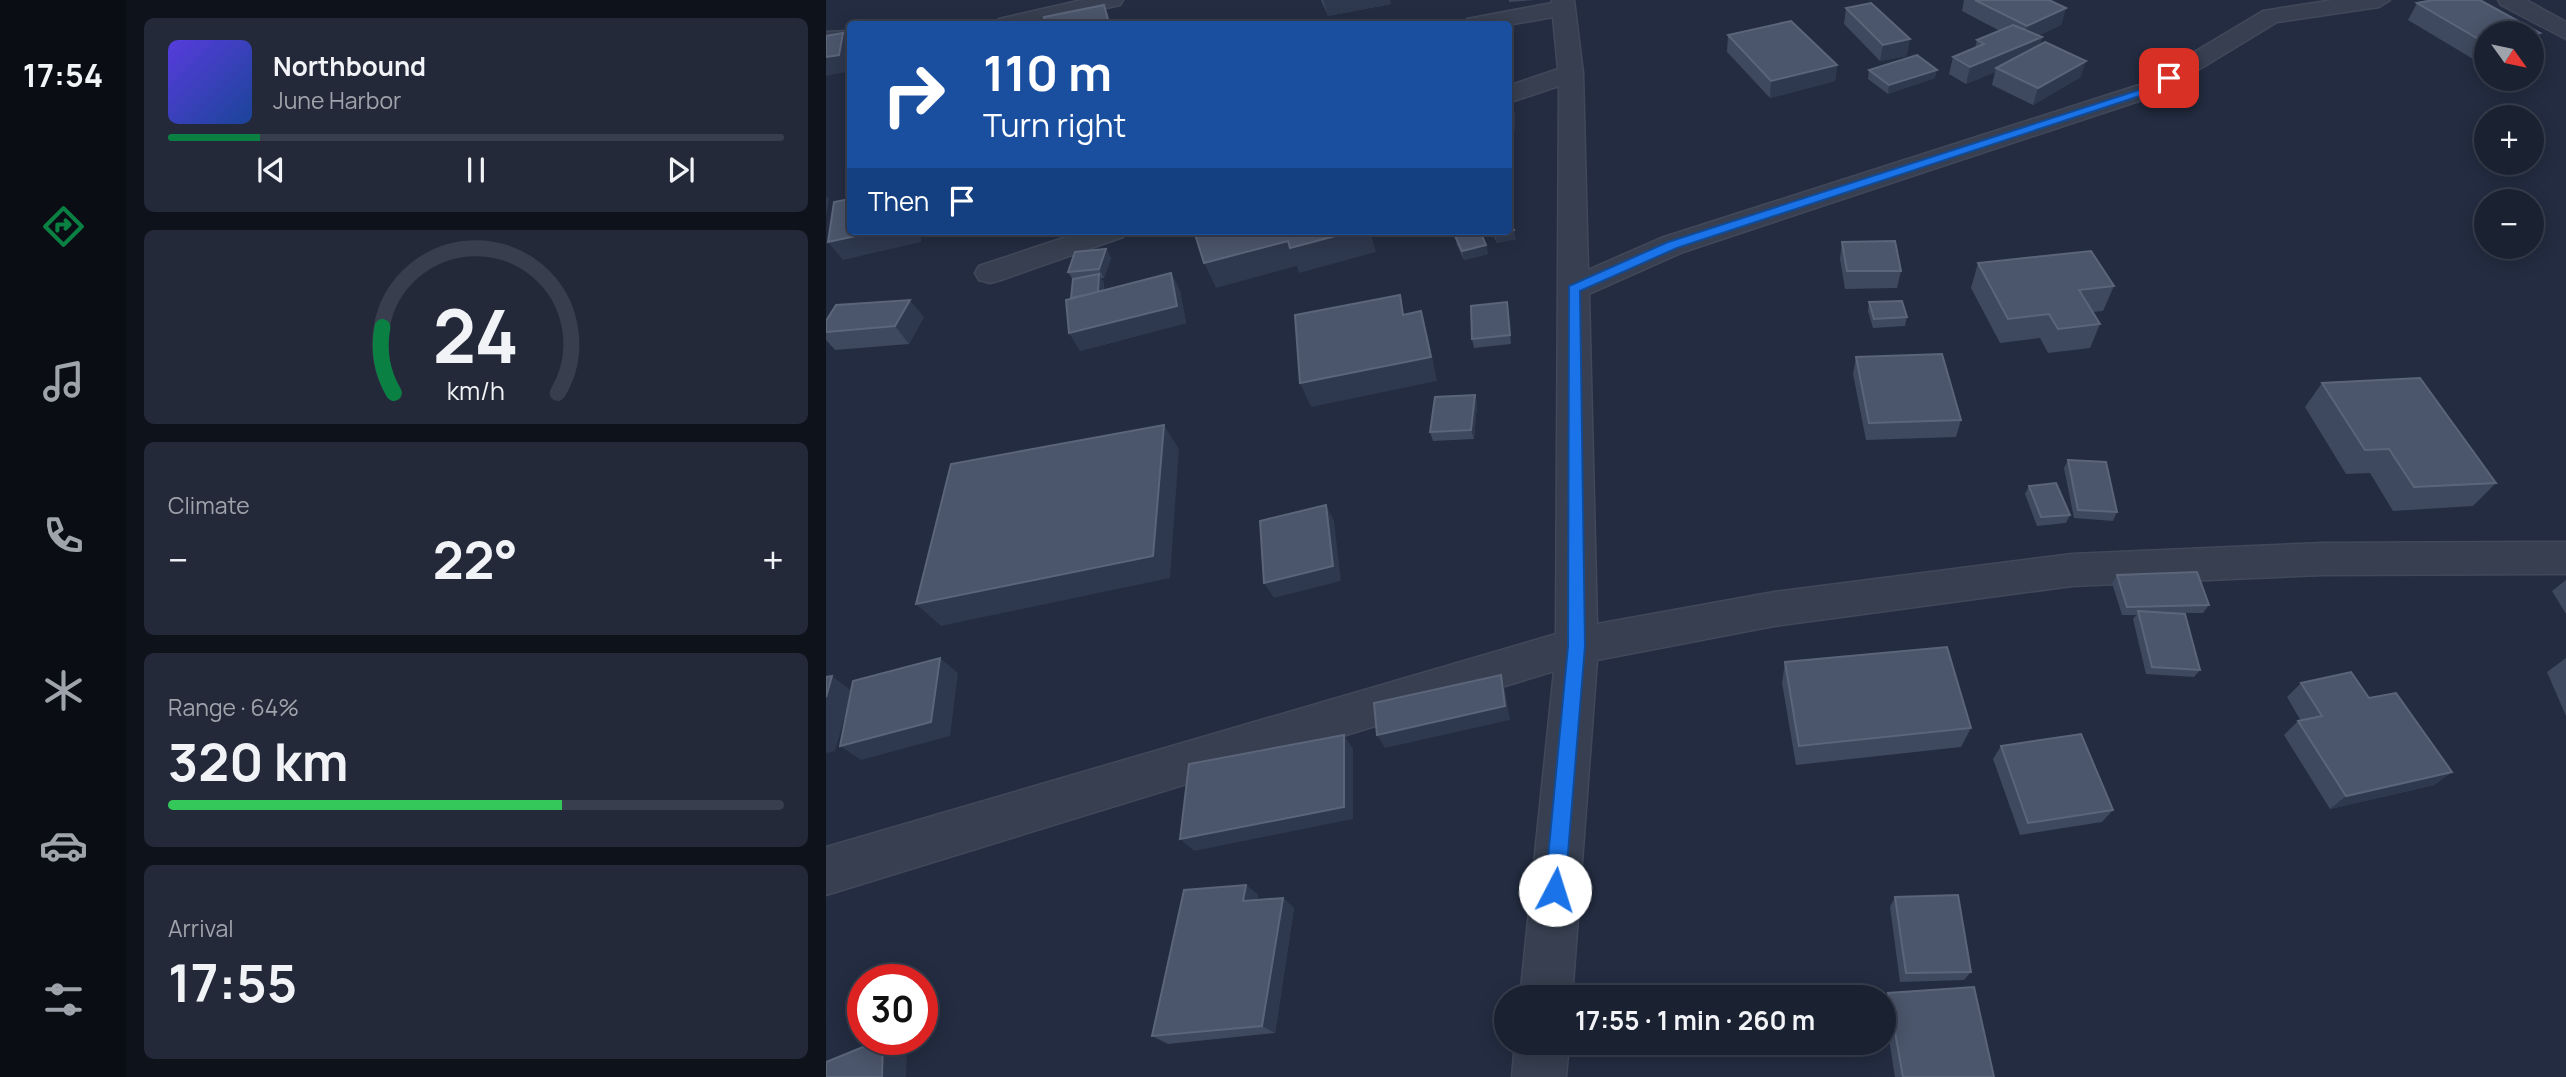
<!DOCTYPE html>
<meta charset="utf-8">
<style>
:root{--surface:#1a2131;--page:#232939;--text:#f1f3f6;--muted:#9fa3ab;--line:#383e4d;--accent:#0b8043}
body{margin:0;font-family:Manrope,sans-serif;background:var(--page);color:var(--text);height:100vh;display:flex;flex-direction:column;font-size:26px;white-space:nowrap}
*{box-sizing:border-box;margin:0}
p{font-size:23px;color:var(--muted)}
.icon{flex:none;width:38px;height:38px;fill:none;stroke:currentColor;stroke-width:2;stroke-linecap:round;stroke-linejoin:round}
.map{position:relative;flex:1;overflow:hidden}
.details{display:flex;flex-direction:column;gap:18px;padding:18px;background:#0e121b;width:700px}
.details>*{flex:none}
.banner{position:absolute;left:21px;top:21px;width:665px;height:214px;border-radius:7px;box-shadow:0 4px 18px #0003,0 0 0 2px var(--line);background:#1a4fa0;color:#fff;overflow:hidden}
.needle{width:46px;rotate:123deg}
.buttons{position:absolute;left:1648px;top:21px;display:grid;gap:14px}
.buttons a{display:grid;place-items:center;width:70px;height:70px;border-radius:50%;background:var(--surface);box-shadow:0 4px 18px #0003,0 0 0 2px var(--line);font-size:35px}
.speed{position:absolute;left:21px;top:964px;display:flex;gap:14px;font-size:35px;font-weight:700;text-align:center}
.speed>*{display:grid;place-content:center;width:91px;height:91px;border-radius:50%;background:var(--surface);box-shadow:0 4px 18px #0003,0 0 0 2px var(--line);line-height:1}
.speed .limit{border:10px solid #d22;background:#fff;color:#111}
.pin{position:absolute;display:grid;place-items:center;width:60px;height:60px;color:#fff;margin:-30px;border-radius:14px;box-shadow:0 4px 10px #0006}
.me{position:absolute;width:77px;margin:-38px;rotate:5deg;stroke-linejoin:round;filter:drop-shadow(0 0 5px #0008)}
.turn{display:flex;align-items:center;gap:24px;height:147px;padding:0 21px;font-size:32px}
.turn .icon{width:91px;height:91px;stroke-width:2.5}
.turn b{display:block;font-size:49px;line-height:60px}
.then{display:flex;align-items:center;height:66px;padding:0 21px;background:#0003;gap:14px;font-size:26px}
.big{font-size:52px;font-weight:700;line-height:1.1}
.details .tile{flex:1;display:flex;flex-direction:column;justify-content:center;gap:10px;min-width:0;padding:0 24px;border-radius:10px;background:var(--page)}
.details .dial{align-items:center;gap:0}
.dial svg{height:182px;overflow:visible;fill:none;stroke:var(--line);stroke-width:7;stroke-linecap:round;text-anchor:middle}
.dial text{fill:var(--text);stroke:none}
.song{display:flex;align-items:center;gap:21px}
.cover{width:84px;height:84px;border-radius:10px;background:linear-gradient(135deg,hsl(250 70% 55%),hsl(220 70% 35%))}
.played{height:7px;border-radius:4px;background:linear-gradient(90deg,var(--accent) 15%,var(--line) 15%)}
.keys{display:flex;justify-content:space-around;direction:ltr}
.heat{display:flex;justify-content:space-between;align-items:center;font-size:38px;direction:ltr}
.charge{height:10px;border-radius:5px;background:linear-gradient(90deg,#34c759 64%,var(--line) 0)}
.trip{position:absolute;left:668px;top:985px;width:402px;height:70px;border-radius:35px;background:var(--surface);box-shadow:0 4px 18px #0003,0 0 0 2px var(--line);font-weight:700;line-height:70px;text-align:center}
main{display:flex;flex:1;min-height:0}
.tab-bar{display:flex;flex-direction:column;width:126px;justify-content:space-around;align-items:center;background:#0a0d14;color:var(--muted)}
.tab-bar .icon{width:49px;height:49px}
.tab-bar .selected{color:var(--accent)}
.tab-bar b{font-size:32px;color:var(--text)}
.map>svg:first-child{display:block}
</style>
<main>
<nav class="tab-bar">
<b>17:54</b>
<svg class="icon selected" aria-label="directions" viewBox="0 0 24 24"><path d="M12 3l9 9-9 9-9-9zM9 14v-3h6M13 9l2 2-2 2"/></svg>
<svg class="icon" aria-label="music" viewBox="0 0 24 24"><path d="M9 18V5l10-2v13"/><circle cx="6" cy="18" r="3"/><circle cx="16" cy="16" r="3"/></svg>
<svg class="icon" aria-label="phone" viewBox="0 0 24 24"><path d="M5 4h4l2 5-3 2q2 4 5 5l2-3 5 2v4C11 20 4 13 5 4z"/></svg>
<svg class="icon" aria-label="climate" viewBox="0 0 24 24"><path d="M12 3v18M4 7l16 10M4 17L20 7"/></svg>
<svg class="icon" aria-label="car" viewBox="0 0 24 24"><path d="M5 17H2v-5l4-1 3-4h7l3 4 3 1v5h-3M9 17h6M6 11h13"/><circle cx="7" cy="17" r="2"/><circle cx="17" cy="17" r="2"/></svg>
<svg class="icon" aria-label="filters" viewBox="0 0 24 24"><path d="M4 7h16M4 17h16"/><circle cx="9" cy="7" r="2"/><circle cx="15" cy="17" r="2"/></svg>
</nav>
<section class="details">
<div class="tile">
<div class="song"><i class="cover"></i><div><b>Northbound</b><p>June Harbor</p></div></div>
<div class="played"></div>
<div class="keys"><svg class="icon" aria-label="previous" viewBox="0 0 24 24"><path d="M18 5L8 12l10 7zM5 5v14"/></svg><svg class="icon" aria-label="pause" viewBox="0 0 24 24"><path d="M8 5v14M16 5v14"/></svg><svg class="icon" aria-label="next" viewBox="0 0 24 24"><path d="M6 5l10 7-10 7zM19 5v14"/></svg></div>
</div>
<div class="tile dial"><svg viewBox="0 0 100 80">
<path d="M14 69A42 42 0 1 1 86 69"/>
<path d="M14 69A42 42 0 0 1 9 40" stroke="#0b8043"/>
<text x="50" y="56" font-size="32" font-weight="700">24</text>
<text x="50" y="72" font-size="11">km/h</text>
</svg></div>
<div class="tile"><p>Climate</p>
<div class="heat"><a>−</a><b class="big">22°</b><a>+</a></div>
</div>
<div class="tile"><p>Range · 64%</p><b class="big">320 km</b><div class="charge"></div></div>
<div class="tile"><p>Arrival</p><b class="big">17:55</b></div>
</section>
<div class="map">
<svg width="1740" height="1077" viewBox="0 0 1740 1077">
<rect width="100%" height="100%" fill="#232c41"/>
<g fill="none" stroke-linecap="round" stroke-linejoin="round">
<defs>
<path id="minor" d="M256,0H297L294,5L209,24H169L173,19Z
M726,0H748L749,8L757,73L762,270L835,238L1313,85L1437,11L1507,0H1564L1553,7L1451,22L1331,95L857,252L763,294L771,624L948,592L1246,554L1497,543L1740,542V574L1497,575L1246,586L948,626L771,660L746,998H694L728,671L0,895V847L730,634L733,86L682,103V86L732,69L727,17L682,25L637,24L641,19L726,3Z
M1672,0H1700L1740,22V39L1675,5Z
M24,31V45L0,46V32Z
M258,231H302L297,237L175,280L164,283L153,280L149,273L153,266Z
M689,1043H743L740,1077H686Z"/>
</defs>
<!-- minor casing -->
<use href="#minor" stroke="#41485a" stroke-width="3"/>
<!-- minor -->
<use href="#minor" fill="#373f50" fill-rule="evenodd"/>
</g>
<!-- wall -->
<path fill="#3e495f" d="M495,0H564L565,4L502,16Z
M683,0H709L683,2Z
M1138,0H1223L1240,8L1235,25L1211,36L1216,37L1214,44L1255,77L1207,105L1166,85L1169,72L1140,84L1123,74L1127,57L1149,48L1151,40L1174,31L1136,11Z
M1591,3L1714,33L1706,44V33H1661V59L1652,62L1582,20Z
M1020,8L1081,56L1054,61L1018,24Z
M902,35L1011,65L1009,81L944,98L901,52Z
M1043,70L1109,78L1062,94L1042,79Z
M682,100H686L689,117L687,152H682Z
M665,231H682L690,239L671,243Z
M629,236L660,245L662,254L638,260L631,245Z
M1016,242L1075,271L1071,288L1019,289L1014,259Z
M280,249L285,258L278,278H275L278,283V290L345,273L354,291L360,323L254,351L245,298L247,280L242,272Z
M1152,263L1288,286L1277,311L1267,312L1274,324L1264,348L1222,353L1214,338L1174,343L1145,288Z
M1043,302L1081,317L1079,326L1047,328L1042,311Z
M682,311L685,344L648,348L646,339Z
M98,317L83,344L9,350L0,340V321Z
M1030,357L1135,420L1130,437L1040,440L1027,374Z
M1496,383L1670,483L1647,506L1567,511L1544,473L1520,474L1479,407Z
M649,395L651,404L648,439L607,441L604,432Z
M1242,460L1291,512L1287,521L1248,518L1238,468Z
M1203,486L1244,515L1240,523L1211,526L1199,494Z
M1291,575L1383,605L1377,613H1353L1374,670L1368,677L1320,674L1307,619L1310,615H1296L1286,583Z
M1740,580V614L1726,591Z
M1740,658V716L1721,672Z
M959,662L1145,728L1135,747L970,765L956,683Z
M1475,683L1543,698L1626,772L1608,785L1504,809L1458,735L1472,721H1475L1461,697Z
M1175,746L1287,810L1276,822L1194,835L1167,759Z
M420,885L432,895L431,900L457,898L468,908L449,1033L342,1044L326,1036Z
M1069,897L1145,972L1138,980L1074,982L1064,907Z
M1062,993L1168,1077H1069L1059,1014V998Z"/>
<!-- shaded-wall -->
<path fill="#2e384e" d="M497,0H564L565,4L502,16Z
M278,5L287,24H260Z
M1240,8L1235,25L1196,42L1201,26Z
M17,33L24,44V71L0,76V57Z
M1714,33L1706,44V35Z
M1216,37L1211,54L1170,68L1169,72L1140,84L1144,67Z
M1084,39L1081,56L1054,61L1057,45Z
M1661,47V59L1652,62Z
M1260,61L1255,77L1207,105L1212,88Z
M1011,65L1009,81L944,98L945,81Z
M1111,70L1109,78L1062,94L1063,85Z
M686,100L689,117L687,152L684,135Z
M0,196L3,199L0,216Z
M688,230L690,239L671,243L669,234Z
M53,231H95V242L17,260L2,242Z
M528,231H544L550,252L473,273L471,266L390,288L378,263L462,241Z
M660,245L662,254L638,260L636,251Z
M280,249L285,258L278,278L273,269Z
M345,273L354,291L360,323L254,351L243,333Z
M273,274L278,283L277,303L251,308Z
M84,300L98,317L83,344L69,326Z
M595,311L602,336L611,381L485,407L474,383Z
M649,395L651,404L648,439L645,430Z
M338,425L353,449L344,578L115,626L90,604Z
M500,505L508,521L515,581L448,598L438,583Z
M114,658L132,673L124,736L35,760L14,746Z
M675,675L679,689L684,720L559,748L551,735Z
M6,676L26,691L9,751L0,753V697Z
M518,735L527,749V819L368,851L354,839Z
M1626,772L1608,785L1504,809L1520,796Z
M420,885L432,895L429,912L417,901Z
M457,898L468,908L449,1033L436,1026Z
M57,1040H61L81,1045L80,1077H56Z"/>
<!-- building -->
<path fill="#4b556b" stroke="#5b657a" stroke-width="2" d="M1149,0H1223L1240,8L1201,26Z
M1607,0H1654L1714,33L1706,35V33H1661V44L1591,3Z
M1045,3L1084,39L1057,45L1020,8Z
M278,5L282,20L260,24H219L218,17Z
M965,21L1011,65L945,81L902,35Z
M1187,25L1216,37L1144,67L1127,57L1158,44L1151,40Z
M17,33L13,55L0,57V36Z
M1219,42L1260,61L1212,88L1170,68Z
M1091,55L1111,70L1063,85L1043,70Z
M682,100H686L684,135H682Z
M24,199V231H53L2,242L8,202Z
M682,218L688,230L669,234L668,231H682Z
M368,231H528L464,248L462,241L378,263Z
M649,231H654L660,245L636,251L629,236Z
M1069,241L1075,271H1021L1016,242Z
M280,249L273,269L242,272L249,252Z
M1265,251L1288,286L1253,290L1274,324L1232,329L1223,314L1182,319L1152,263Z
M345,273L351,306L243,333L240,300Z
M273,274L272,292L245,298L247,279Z
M574,295L577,315L595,311L605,357L474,383L469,315Z
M84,300L69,326L0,332V321L10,305Z
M1076,301L1081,317L1048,319L1043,302Z
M681,302L684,335L646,339L645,306Z
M1116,354L1135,420L1043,423L1030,357Z
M1594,378L1670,483L1588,487L1563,449L1539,450L1496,383Z
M649,395L645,430L604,432L609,397Z
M338,425L327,556L90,604L125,464Z
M1242,460L1280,462L1291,512L1252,510Z
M1230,483L1244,515L1215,517L1203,486Z
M500,505L507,566L438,583L434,521Z
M1371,572L1383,605L1301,607L1291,575Z
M1312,611L1359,614L1374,670L1326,667Z
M1121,647L1145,728L973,746L959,662Z
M114,658L105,722L14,746L27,681Z
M1525,672L1543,698L1570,693L1626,772L1520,796L1472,721L1496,716L1475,683Z
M675,675L679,706L551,735L548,703Z
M6,676L0,697V677Z
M1255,734L1287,810L1202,823L1175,746Z
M518,735V807L354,839L363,764Z
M420,885L417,901L457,898L436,1026L326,1036L358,890Z
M1132,895L1145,972L1080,973L1069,897Z
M1148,987L1168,1077H1077L1062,993Z
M54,1040H57L56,1077H0V1062Z"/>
<!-- route -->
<path fill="#1a73e8" stroke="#114b97" stroke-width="2" d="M1343,74L1348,78L1346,80L1326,92L851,248L754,291L759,646L739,890L737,897L729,900L722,897L719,890L742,646L743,286L842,242L1319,88Z"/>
</svg>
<div class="buttons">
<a><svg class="needle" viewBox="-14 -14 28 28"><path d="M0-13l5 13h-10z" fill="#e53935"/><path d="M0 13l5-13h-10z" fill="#9fa3ab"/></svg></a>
<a>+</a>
<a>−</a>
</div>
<div class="speed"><div class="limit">30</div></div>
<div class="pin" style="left:1343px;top:78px;background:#d93025"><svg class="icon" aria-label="arrive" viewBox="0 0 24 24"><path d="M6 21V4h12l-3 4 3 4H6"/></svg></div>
<svg class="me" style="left:729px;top:890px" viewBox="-20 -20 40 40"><circle r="19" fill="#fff"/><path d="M0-13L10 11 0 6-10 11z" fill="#1a73e8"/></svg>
<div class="trip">17:55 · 1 min · 260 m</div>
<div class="banner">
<div class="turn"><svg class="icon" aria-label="right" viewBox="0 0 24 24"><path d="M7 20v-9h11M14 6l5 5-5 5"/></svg><div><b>110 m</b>Turn right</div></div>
<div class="then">Then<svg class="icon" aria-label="arrive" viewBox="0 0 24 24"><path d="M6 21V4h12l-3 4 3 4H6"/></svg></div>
</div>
</div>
</main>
